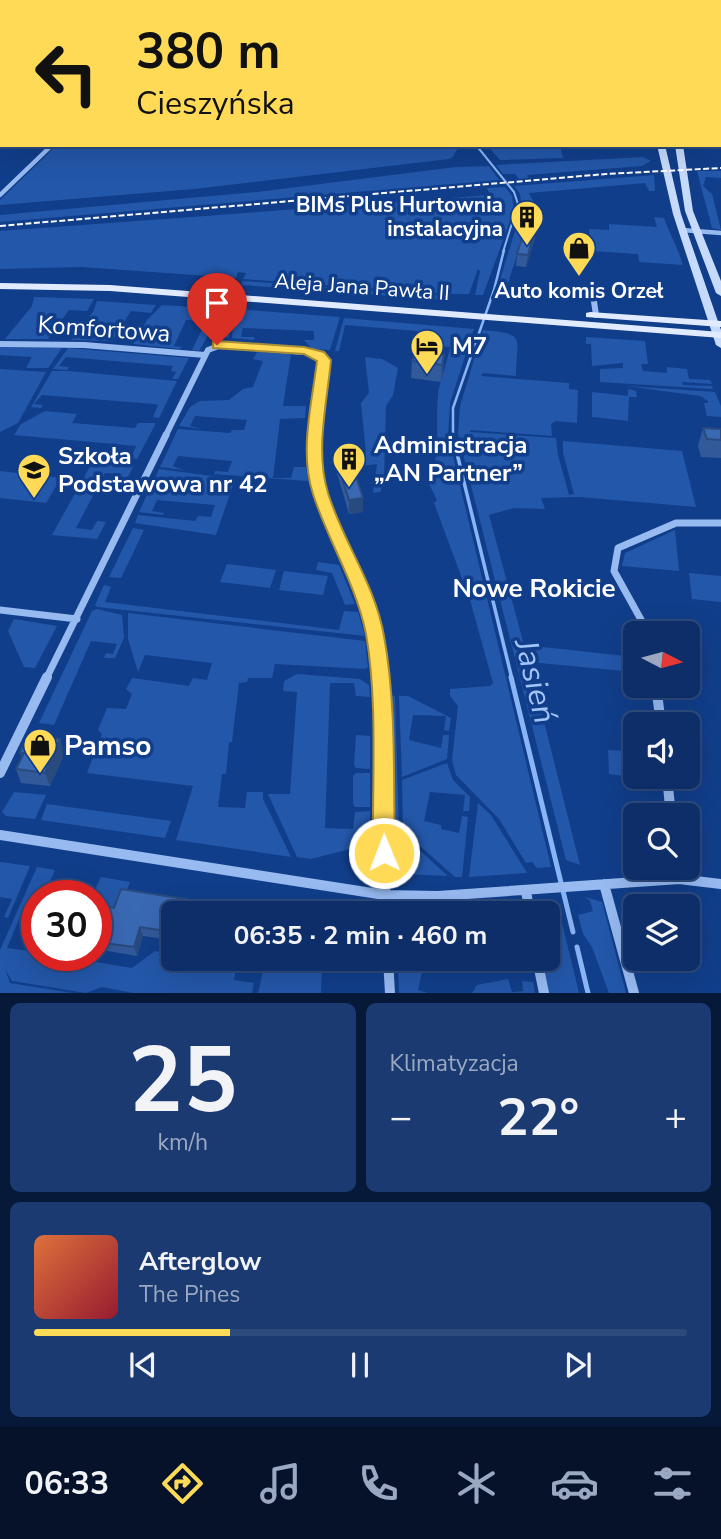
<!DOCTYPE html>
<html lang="pl">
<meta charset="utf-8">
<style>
:root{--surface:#0d2e68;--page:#1b3a71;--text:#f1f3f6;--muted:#9aa8c0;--line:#2d4a7c;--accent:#ffda57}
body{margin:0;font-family:"Nunito Sans",sans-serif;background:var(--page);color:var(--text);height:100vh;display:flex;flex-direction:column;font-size:26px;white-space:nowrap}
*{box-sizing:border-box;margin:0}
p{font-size:23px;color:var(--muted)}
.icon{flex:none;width:38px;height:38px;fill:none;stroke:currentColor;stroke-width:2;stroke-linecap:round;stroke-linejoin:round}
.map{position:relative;height:993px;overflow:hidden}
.panel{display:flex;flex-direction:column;gap:10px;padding:10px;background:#071939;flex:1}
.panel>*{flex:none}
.hud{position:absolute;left:0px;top:0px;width:721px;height:147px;box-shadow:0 7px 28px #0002,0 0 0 2px var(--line);background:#ffda57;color:#111;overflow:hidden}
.needle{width:46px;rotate:96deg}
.controls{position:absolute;left:623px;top:621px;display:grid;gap:14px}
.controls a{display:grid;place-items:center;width:77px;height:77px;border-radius:10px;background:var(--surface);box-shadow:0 7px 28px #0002,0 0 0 2px var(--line);font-size:35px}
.speed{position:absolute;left:21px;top:880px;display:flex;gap:14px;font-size:35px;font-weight:700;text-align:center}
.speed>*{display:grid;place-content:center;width:91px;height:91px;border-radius:50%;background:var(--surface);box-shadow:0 7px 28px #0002,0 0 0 2px var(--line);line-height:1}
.speed .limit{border:10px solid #d22;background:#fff;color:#111}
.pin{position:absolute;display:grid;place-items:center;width:60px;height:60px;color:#fff;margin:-72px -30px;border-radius:50% 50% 50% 0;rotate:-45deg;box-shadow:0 0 7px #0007}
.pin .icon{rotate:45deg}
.me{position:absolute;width:77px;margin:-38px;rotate:359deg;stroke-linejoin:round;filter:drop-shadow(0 0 5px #0008)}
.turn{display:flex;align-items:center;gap:24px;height:147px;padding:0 21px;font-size:32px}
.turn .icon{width:91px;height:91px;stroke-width:2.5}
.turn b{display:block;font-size:49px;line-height:60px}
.big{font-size:52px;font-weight:700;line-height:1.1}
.panel .tile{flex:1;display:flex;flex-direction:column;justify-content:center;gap:10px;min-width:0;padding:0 24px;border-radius:10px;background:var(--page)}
.panel .dial{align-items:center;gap:0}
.dial b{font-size:91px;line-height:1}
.song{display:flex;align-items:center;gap:21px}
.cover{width:84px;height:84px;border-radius:10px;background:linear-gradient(135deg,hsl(20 70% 55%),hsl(350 70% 35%))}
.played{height:7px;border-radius:4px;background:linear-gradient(90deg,var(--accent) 30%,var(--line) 30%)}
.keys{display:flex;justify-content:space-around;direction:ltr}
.heat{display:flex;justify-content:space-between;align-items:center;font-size:38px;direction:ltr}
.panel .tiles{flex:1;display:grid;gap:10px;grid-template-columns:1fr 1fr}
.tile:last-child{grid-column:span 2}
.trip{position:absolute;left:161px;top:901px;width:399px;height:70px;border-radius:10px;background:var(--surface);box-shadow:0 7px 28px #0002,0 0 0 2px var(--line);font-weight:700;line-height:70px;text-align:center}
.dock{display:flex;height:112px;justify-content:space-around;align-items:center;background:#05122a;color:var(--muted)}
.dock .icon{width:49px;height:49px}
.dock .on{color:var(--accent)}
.dock b{font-size:32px;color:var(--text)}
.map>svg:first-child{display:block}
</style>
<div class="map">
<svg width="721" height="993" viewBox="0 0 721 993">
<rect width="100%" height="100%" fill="#113e8a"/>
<!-- green -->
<path fill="#2357a9" d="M57,145H459V146L453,157L449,159L194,189L0,205V200Z
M487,145H560L563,158L500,160Z
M643,157L651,161L642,166L527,175L528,178L519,179L515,174H503L496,165Z
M489,166L499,180L0,222V215L257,192L456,167Z
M697,171H721V178L706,177L703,186L712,194L721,230L712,228Z
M654,175L655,191H649L645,183L529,193L533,201V219H528L506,290L505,287L499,283L522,208L520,194L514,186Z
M505,187L512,196L514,210L483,295H475L480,271L478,269L469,294H450L243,279L246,273L238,272L236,278L82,267L0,269V231L490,195L487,188Z
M654,217L664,218C670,235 678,248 683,265L639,262L638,254L591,251L589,229L609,230V224L657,227Z
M242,281L448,296L446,300L242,285Z
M34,297L94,299L87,311L69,310L48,339H5L32,306Z
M97,301L156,305L151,313L131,311L112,341L71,340L93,312Z
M162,305L209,308L202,317V321L186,320L174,346L182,347L180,349L133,344L147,320Z
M213,307L231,309L229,338L225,337V328L212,329L199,351L192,350Z
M235,309L340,317L330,350L312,349L304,340H314V331L243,328L241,337H254V340L232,338Z
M344,318L474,329L450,403L448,435L551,867L537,868L532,862L526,863L499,819L456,775L452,760L458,706L450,696V689L490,686L493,683L470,600L434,503L437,500L428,482C442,456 435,424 438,395C439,384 448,360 450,347L416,343L417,331L345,325L339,351H335Z
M483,330C528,334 516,337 516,376L483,373L481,376L569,383V389L578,390L577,423L556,421L551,424L552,436L470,430V432L556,438L558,455L569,495L574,494L563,453V441L682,451L696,507L580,497L541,498L545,509L514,508L489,515L524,645L635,657V672L529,662L580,865L566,860L458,434L460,406Z
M586,337L645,341L648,364H641L643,371L667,373V367L687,369L689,379L710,380L712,384L682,382L683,385L712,386L713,389L600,382V369L623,368V363L592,366L591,344H586Z
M0,347L62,348L48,368H26L32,357L0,355Z
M68,348L189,358L178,379H172L176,372L171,371L173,366L66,357L59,366L69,367L67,370L53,369Z
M257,352L291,354L283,406H306L305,418L280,419L273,478H291L294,467H306L308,481L214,474L215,471L228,472L232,461L178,456L173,466L184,470L160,467L178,429L230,433L232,430H244L247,420L195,416L190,426L202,429L179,426L190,407L200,401L229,400L243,389L253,387L263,361L253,359Z
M365,357L382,359L398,368L393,395L386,406L384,480L380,492L373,493L377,464L352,467L350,462L359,460L366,453L361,403L369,393Z
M0,369L46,372L18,423L0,432Z
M52,371H69L177,381L159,418L153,417L158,405L154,404L42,395L34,404L43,405L41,408L31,407Z
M626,386L715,392L721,406V417L707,416L704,403H708V401L700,396Z
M628,389L636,391L637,397H629L628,421L592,417V392L628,396Z
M45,411L77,414L72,423L135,428L138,423H156L137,459L131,458L136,446L14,435L21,424Z
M93,461L134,465L126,481L118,480L120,474L105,473L76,528L92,530L97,521L106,522L97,539L52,535Z
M159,469L235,479L216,535L135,523L138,515L195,521L198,516L211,517L215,505L157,500L152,511L164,513L163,515L139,512Z
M0,471L61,478L46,503L0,498Z
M133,528L144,530L121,578L109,577Z
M675,530L679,571L622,566L625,553Z
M318,562L339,565L355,604L345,605L332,573L316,570Z
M227,564L276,570L270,588L220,582Z
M284,571L328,576L323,595L279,590Z
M689,573L721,576V602L692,599Z
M104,585L111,587L105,602L339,630L344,611L358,612L365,636L97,607L95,605Z
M97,609L122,615L124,638L115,658H104L106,653L113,654L117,644L91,641L54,725L39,723L92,611Z
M128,613L365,641L368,667L365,669L275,664L272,678H248L247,682L239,683L232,742H229L226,774H222L218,807L245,808L247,792H263V799L291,857L176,840L193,786L87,773L102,734L98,730L107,708L126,709L132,694L126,689L132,678L189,686L193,678L207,680L212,663L145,655L138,672L128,639Z
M14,619L57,626L35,668L24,667L8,631Z
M297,674L360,679L369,685L370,697L356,696L354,683H330L325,828L353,829L355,812L370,811V844L311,859L297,857L268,794H290L297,692L283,691L284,681Z
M395,696L399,831H390L388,697Z
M399,696H408L451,718L449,731L444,730L446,716L413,715L409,740L441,748L443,735H449L447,759L402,777Z
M356,735L370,736V769L356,768L354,765Z
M608,750L625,751L628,766L635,767V777H644L645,779L609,774Z
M447,763L453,780L470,797L469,811H463L465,795L430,792L424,821L441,825V829L459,833L462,816L468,817L462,877H455L403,831L402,780Z
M356,773H370V807H355L353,804V776Z
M14,792L46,795L35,819L6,816L2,812Z
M478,803L491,815L527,873L469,877Z
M47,804L171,821L165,838L41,820Z
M404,836L448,876L405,874Z
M0,862L30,866L8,918L4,917L12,899L0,897Z
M37,867L55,870L44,896H37V906L31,905L21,914L7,948L37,952V956H60L132,968L155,951L173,954V959H208L237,963L234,980L254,983L252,993H133L102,987L86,993L12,981L5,969L10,983L73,993H0V950Z
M101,877L130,882L116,917L96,914V896H92Z
M585,897L602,902L626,993H609L592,947L583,934L578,915L593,911L590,901Z
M542,902H557L579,993H548L542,959H548V914L536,913V907Z
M266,959L322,961L321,993H258Z
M398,959H425L418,990L428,993H399Z
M508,979L512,992L523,991L522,981L533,982L535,993H472L477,985Z"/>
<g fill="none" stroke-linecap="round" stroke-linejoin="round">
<!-- stream-far3 -->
<path stroke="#89b4f5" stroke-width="2" d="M486,2L488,0
M476,145L514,192L518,204L503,252"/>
<!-- stream-far2 -->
<path stroke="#89b4f5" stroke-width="2.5" d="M453,436V408L494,290L504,250"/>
<!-- stream-far1 -->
<path stroke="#89b4f5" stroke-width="3.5" d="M454,441L512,679"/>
<!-- stream -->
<path stroke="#89b4f5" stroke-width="5" d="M511,677L573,932
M577,947L588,993"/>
<!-- minor-far4 -->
<path stroke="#97baf1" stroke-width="3.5" d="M48,0L89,2
M14,2L16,0
M142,2L144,0
M196,2L198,0
M476,2L478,0
M0,15L2,13"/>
<!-- minor-far3 -->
<path stroke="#97baf1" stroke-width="4.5" d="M0,195L52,145
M682,230L721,233"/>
<!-- minor-far2 -->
<path stroke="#97baf1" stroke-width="6" d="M592,288L596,315
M0,344L84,345L205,355
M165,437L208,350L221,345L315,353L324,361L316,437"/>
<!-- minor-far1 -->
<path stroke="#97baf1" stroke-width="7" d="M316,435C310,493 344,542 363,594C373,620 379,652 379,679
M0,610L77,619
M649,634L614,571L618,548L676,523H721
M46,679L166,435"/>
<!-- minor -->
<path stroke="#97baf1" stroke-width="10" d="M379,677L386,914
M656,686L661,724
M0,773L47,677
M667,777L671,816
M0,835L385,895L438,896L679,879L721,884
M604,884L634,993
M526,891L530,914
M388,959L390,993
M537,959L544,993"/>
<!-- secondary -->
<path fill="#c6dafc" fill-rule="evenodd" d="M663,0H669V2H663Z
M657,145H665L681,214L721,330V348L716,345L673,214Z
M675,145H683L693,211L721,281V296L716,293L685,211Z"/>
<!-- primary -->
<path fill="#e1ebff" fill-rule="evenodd" d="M0,283L110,285L721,332V338L110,291L0,289Z
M590,312L721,321V327L586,317V313Z"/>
<!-- rail -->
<path stroke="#fff" stroke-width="2" stroke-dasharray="6 2.5" stroke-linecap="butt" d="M0,226L606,174L721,168"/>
</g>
<!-- wall -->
<path fill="#325a9b" d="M535,238L526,267L516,266L517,254Z
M444,355L443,372L441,382L411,378L412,361Z
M703,428L721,429V458L701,457L698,446Z
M334,453L363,512L349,514L335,466Z
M20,753H65L50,786L21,783L16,769L22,757Z
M96,906L114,908L256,910L257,914H173V940L143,936L137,956L96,949Z"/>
<!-- shaded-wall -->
<path fill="#294a7e" d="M536,226L535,238L526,267L528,255Z
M444,355L443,372L441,382L442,365Z
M363,498V512L349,514V500Z
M60,739L65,753L50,786L45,773Z
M140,927L143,936L137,956L134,947Z"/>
<!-- building -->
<path fill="#3a69b4" stroke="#294a7e" stroke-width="2" d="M526,225L536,226L528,255L517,254Z
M416,351L444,355L442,365L412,361Z
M703,428L721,429V440L707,439Z
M348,451L363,498L349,500L334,453Z
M27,735L60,739L45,773L16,769L24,753H20Z
M121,889L256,910L255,914H173V932L140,927L134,947L96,942V906L114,908Z"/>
<!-- route -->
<path fill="#ffda57" stroke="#a68e39" stroke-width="2" d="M217,341L304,347L324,352L331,360C327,403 315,451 328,493C343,542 375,584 384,636C397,707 393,782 395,853L392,861L384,864L376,861L373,853C372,784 378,701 366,634C356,584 328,541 313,494C299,452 312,403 317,361L304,354L213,348V342Z"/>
<!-- icons -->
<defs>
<symbol id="building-pin" viewBox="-11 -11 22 30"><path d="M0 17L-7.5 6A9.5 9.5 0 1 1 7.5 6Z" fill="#ffda57" stroke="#113e8a"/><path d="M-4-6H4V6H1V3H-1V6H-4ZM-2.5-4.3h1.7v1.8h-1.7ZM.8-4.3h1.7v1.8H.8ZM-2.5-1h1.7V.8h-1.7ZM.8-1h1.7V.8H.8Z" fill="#111"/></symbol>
<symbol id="shop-pin" viewBox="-11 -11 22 30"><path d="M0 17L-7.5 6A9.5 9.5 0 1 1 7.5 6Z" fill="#ffda57" stroke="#113e8a"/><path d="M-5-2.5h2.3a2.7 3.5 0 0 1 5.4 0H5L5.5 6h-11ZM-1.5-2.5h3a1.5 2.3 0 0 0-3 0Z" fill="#111"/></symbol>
<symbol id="hotel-pin" viewBox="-11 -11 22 30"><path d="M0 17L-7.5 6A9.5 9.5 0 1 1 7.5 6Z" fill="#ffda57" stroke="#113e8a"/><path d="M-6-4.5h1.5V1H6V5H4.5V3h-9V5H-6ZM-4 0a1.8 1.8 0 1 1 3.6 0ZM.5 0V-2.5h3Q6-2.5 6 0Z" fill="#111"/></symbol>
<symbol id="school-pin" viewBox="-11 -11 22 30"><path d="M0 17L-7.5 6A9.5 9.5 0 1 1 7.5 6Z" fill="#ffda57" stroke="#113e8a"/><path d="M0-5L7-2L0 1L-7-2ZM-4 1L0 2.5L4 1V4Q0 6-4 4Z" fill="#111"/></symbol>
</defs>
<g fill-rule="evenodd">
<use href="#building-pin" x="508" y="198" width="38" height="52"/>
<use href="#shop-pin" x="560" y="229" width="38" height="52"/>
<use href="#hotel-pin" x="408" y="327" width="38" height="52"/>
<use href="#building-pin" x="330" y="440" width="38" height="52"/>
<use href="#school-pin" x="15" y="451" width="38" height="52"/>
<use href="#shop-pin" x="21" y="726" width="38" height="52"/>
</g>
<g text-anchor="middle" stroke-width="7" stroke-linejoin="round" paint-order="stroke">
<!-- far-poi labels -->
<g font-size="21" font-weight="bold" fill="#fff" stroke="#113e8a" text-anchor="end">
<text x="503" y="212">BIMs Plus Hurtownia<tspan x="503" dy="24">instalacyjna</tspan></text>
<text x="579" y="298" text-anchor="middle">Auto komis Orzeł</text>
</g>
<!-- far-street labels -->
<g font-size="21" fill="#fff" stroke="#113e8a">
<text transform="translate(362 287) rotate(4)" y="7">Aleja Jana Pawła II</text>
</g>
<!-- street labels -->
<g font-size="24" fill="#fff" stroke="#113e8a">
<text transform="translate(104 329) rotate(4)" y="8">Komfortowa</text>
</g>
<!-- poi labels -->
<g font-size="24" font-weight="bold" fill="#fff" stroke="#113e8a" text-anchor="start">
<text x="452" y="354">M7</text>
<text x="374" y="453">Administracja<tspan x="374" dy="28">„AN Partner”</tspan></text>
<text x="58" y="464">Szkoła<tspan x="58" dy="28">Podstawowa nr 42</tspan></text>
</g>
<!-- neighbourhood labels -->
<g font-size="26" font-weight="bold" fill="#fff" stroke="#113e8a">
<text x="534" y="597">Nowe Rokicie</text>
</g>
<!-- near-poi labels -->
<g font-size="28" font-weight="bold" fill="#fff" stroke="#113e8a" text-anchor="start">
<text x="64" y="755">Pamso</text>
</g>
<!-- near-water labels -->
<g font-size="32" font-style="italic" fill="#a3c4f8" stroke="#113e8a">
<text transform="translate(536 681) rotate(76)" y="11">Jasień</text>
</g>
</g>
</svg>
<div class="controls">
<a><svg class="needle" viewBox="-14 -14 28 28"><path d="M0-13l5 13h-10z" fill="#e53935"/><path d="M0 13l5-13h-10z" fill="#9aa8c0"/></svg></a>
<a><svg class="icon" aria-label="sound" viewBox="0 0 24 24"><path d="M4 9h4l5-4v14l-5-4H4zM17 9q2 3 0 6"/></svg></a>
<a><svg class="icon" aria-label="search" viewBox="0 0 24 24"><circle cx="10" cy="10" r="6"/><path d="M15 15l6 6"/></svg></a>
<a><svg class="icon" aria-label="layers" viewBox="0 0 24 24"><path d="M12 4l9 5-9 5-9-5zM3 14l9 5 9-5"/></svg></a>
</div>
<div class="speed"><div class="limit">30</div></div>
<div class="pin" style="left:217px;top:345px;background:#d93025"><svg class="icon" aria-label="arrive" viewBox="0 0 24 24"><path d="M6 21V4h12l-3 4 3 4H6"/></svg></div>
<svg class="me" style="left:384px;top:853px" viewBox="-20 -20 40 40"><circle r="17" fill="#ffda57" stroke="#fff" stroke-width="3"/><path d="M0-11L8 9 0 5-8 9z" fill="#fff"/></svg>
<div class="trip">06:35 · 2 min · 460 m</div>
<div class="hud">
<div class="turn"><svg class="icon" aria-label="left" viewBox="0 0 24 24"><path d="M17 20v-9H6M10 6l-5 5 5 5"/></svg><div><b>380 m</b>Cieszyńska</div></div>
</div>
</div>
<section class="panel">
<div class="tiles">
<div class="tile dial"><b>25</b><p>km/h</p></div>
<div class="tile"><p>Klimatyzacja</p>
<div class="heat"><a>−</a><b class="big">22°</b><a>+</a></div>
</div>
<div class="tile">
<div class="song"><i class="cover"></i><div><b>Afterglow</b><p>The Pines</p></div></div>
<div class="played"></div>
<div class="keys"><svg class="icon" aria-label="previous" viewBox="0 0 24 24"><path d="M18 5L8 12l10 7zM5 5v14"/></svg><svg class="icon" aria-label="pause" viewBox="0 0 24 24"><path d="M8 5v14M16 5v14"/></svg><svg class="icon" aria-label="next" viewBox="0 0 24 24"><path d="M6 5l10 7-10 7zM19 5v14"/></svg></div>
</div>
</div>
</section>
<nav class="dock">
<b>06:33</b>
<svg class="icon on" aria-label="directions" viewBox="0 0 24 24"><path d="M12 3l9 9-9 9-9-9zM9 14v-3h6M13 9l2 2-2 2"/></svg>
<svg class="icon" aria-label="music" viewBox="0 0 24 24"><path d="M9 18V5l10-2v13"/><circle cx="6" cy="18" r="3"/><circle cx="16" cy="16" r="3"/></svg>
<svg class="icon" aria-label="phone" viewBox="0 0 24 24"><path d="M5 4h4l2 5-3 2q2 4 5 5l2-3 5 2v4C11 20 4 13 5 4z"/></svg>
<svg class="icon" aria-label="climate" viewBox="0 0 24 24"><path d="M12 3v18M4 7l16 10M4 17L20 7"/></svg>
<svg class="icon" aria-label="car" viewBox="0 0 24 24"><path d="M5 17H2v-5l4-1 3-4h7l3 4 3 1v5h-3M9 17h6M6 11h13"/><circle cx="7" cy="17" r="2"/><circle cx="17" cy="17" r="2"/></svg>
<svg class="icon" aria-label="filters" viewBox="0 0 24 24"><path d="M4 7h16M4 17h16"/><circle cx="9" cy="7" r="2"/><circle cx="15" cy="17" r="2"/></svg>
</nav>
